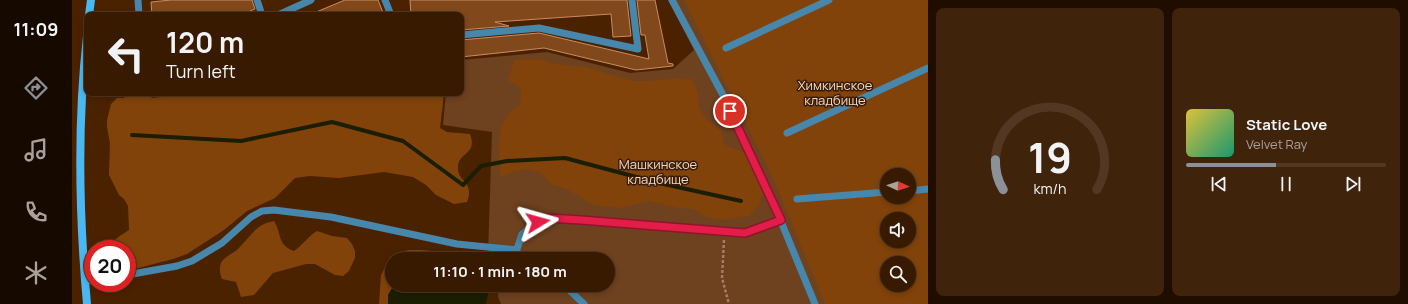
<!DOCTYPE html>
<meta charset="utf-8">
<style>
:root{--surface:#381a00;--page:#3f230a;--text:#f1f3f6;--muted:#aba199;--line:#523822;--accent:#8c9099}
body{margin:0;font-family:Manrope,sans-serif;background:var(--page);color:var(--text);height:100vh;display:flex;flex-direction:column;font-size:15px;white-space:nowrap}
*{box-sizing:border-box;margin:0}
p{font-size:13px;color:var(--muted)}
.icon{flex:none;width:22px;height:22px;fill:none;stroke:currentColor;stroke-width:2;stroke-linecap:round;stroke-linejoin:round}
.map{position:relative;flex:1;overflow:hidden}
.details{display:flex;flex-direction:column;gap:8px;padding:8px;background:#1f0e00;width:480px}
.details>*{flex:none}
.guide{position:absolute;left:12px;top:12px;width:380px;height:84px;border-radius:8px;box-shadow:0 2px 6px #0003,0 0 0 1px var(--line);background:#381a00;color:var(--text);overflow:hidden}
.needle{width:26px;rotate:93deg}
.controls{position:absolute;left:808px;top:168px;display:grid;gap:8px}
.controls a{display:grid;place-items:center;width:36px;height:36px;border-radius:50%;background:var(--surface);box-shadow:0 2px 6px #0003,0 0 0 1px var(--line);font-size:20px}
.speed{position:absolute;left:12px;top:240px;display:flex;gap:8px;font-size:20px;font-weight:700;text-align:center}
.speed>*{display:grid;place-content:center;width:52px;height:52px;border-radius:50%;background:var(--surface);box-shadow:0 2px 6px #0003,0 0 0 1px var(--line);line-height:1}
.speed .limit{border:6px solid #d22;background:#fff;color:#111}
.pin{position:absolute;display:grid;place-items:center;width:34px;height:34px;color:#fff;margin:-17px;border:2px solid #fff;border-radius:50%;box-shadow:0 1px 4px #0007}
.me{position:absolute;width:44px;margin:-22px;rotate:82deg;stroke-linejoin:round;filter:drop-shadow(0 0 3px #0008)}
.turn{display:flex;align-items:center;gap:14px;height:84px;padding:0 16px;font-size:18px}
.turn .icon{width:52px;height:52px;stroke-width:2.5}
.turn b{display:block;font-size:28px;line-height:34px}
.details .widget{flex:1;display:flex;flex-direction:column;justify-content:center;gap:6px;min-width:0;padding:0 14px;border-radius:8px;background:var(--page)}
.details .dial{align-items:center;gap:0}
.dial svg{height:104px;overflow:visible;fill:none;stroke:var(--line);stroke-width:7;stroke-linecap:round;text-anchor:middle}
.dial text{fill:var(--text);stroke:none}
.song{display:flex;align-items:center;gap:12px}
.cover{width:48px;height:48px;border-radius:6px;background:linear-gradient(135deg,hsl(50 70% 55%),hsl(160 70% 35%))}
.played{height:4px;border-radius:2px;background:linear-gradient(90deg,var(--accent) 45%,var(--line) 45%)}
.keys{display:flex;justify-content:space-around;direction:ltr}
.details .tiles{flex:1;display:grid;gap:8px;grid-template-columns:repeat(2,1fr)}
.trip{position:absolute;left:313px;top:252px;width:230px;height:40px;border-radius:20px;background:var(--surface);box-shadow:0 2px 6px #0003,0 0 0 1px var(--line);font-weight:700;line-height:40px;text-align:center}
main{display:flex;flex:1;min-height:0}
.tab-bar{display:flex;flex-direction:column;width:72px;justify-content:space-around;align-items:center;background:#160a00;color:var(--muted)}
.tab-bar .icon{width:28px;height:28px}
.tab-bar .current{color:var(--accent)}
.tab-bar b{font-size:18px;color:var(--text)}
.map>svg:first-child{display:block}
</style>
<main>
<nav class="tab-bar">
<b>11:09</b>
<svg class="icon current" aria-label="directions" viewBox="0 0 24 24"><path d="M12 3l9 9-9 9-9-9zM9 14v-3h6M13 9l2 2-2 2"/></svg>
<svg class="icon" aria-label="music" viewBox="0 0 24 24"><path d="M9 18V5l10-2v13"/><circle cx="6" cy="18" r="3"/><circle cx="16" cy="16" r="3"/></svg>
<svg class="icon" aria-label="phone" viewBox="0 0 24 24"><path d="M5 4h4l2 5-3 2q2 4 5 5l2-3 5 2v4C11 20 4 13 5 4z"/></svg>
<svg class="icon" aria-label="climate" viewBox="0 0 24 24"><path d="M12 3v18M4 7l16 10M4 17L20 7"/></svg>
</nav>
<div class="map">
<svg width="856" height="304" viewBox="0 0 856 304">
<rect width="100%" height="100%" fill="#4b2200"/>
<!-- green -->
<path fill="#6e411f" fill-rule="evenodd" d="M596,0H856V304H429L426,297V285H536V259H425L424,257L416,254L420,132L371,125L374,93H389V60L475,52L558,73L601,69L622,50ZM815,175H837V197H815ZM815,219H837V241H815ZM815,263H837V285H815Z"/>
<!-- forest -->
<path fill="#81430a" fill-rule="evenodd" d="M612,0H856V304H753L700,176ZM815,175H837V197H815ZM815,219H837V241H815ZM815,263H837V285H815Z
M468,59L482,64L514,67L560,81H575L605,78L620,79L626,93L627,108L636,121L649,130L653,145L670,151L680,162L692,190L687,204L678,216L649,220L634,217L621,209L606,208L577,201L549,208L521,205L495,189L480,185L469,173L455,169L441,172L428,177C427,157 423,132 436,115C439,111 444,108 448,105L449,89L436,80L442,60Z
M56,93H65L81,98L121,93H372L368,128L375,132L398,134C406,155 386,152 386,167C385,182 403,181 395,202L382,204L364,195L354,185L341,177L312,172L267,178L238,176L223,178L203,198L175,211L152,230L115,254L101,259L55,271V249H40C40,238 49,236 57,230L56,206L52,199L47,195L37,175L38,143L35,127V120L39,104L45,98H52Z
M202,221C210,234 205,245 222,251C231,245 236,236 245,231L260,236L275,238L280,244L283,251V258L277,271L271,276L263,275L243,264H234L201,273L182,295L169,297L164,282L150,279C148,274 147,268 149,263C152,257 160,254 166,249C178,237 184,224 202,221Z
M336,250C353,250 369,250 384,259H320V285H322L316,295V304H307L309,275L318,257Z"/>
<!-- water -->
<path fill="#1b1e00" d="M322,285H415L416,295L414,304H316V295Z"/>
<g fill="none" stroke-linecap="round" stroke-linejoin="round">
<!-- stream -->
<path stroke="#1b1e00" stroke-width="4" d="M60,135L169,141L260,122L331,141L391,185L409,166L435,161L493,158L587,183L669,201"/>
</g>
<!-- building -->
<path fill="#80481b" stroke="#ca8c60" d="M99,0H180L183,9L178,11V15H80L79,2Z
M273,0H306L312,15H237Z
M338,0H555L559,36L541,37L539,14L423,22L437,26L389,30V15H339Z
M565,0H583L596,63L601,64V66L564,70L472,48L389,57V40L467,33L577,59L573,35H569Z"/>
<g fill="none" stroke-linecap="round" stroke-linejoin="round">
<!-- path -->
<path stroke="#a37e61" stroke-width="2.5" stroke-dasharray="3 2" stroke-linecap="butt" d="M652,240L650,278L657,304"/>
<!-- service -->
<path stroke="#4787ab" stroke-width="7" d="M66,0L67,15
M185,0L190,15
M313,0L319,15
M600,0L652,97L703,207L743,304
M206,15L239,0
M389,35L467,28L566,49L560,0
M654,48L757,0
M715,133L856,68
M837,191L856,189
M725,199L815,192
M450,259L443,255L450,234L466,222L477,219L509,220L673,233L709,220
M55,275L105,266L120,261L150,243L179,217L190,211L202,210L259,217L385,244L445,250
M13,281L21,280
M492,285L512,304"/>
<!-- secondary -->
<path stroke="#49b8f3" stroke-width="8" d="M17,15L19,0
M15,36C5,124 7,215 15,304"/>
</g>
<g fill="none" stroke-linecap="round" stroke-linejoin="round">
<defs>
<path id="route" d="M466,222L477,218L509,220L673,233L709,220L658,111"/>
</defs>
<!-- route casing -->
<use href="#route" stroke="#92132f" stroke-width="10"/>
<!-- route -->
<use href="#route" stroke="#e11d48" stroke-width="7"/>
</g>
<g text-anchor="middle" stroke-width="3" stroke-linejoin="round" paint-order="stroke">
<!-- park labels -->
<g font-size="13" fill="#efd8c9" stroke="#3a1c05">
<text x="763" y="90">Химкинское<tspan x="763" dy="15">кладбище</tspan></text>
<text x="586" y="169">Машкинское<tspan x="586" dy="15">кладбище</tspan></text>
</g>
</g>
</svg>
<div class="controls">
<a><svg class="needle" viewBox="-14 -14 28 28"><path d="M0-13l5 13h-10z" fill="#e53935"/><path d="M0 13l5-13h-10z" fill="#aba199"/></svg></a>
<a><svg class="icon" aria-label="sound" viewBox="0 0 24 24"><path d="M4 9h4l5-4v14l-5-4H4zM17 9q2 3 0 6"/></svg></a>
<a><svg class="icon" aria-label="search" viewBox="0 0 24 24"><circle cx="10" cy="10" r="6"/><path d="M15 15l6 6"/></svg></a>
</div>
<div class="speed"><div class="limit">20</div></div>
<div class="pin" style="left:658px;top:111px;background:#d93025"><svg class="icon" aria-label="arrive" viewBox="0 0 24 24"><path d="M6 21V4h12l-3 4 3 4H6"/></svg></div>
<svg class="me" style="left:466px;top:222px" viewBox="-20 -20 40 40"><path d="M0-17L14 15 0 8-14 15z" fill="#e11d48" stroke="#fff" stroke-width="4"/></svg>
<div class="trip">11:10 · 1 min · 180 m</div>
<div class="guide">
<div class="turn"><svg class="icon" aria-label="left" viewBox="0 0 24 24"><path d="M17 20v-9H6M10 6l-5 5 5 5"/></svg><div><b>120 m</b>Turn left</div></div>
</div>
</div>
<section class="details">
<div class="tiles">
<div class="widget dial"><svg viewBox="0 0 100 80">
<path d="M14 69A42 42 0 1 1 86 69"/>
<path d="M14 69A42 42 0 0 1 8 46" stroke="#8c9099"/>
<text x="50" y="56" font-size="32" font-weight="700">19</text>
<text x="50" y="72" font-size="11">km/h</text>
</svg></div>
<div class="widget">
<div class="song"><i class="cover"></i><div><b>Static Love</b><p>Velvet Ray</p></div></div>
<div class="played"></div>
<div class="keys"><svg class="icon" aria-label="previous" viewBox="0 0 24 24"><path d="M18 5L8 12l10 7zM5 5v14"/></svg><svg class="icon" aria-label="pause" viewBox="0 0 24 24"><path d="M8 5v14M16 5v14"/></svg><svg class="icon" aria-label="next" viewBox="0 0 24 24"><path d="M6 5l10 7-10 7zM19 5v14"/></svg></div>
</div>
</div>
</section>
</main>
